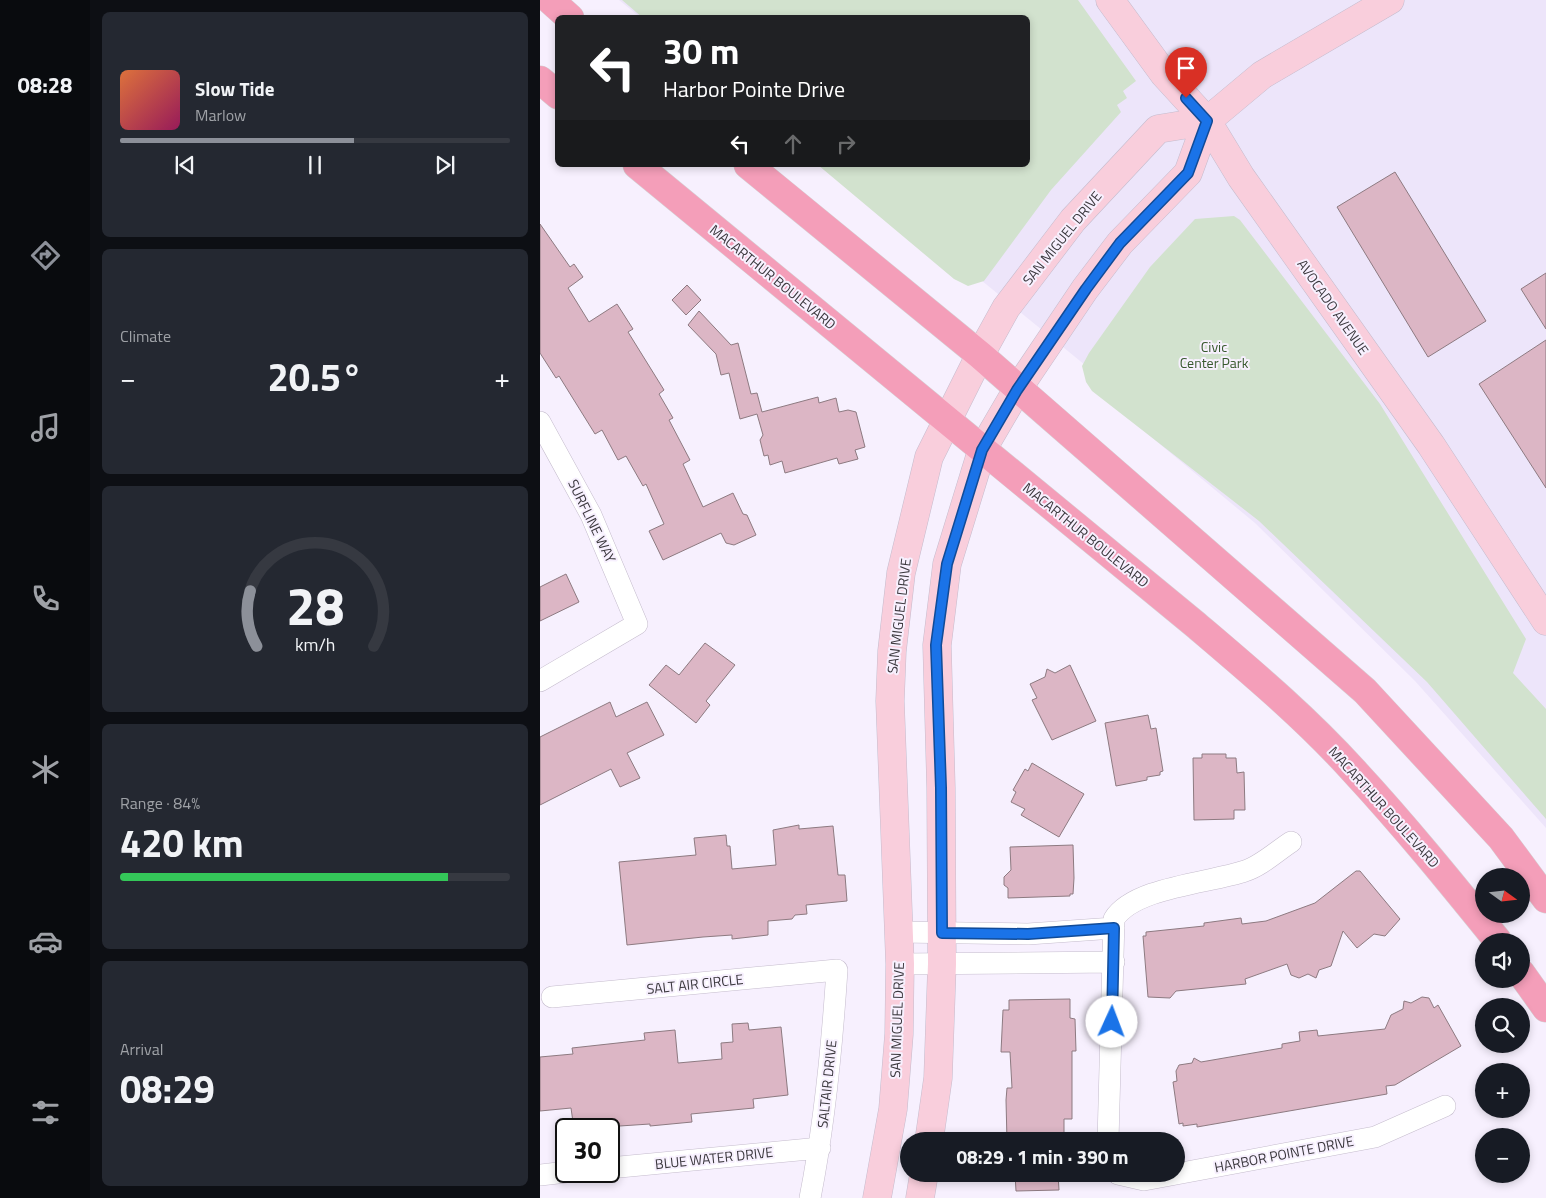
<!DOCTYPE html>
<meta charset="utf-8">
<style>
:root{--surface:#171b24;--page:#242831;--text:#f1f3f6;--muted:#9ea1a6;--line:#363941;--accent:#8c9099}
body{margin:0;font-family:"Titillium Web",sans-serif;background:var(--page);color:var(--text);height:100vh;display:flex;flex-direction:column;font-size:19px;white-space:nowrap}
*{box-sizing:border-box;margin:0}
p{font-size:16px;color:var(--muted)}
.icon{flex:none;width:28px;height:28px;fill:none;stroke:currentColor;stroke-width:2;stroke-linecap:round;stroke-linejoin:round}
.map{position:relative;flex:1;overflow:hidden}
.details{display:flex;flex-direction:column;gap:12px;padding:12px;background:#0d0f14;width:450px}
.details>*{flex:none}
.banner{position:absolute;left:15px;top:15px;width:475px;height:152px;border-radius:8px;box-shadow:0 2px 8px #0003;background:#202124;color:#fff;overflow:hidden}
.needle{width:32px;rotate:105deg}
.controls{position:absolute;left:935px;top:868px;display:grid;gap:10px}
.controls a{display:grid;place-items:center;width:55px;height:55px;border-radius:50%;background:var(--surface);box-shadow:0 2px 8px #0003;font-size:25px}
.speed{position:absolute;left:15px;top:1118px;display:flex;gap:10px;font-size:25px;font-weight:700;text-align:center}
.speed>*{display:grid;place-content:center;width:65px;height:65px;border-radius:50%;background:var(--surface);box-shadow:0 2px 8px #0003;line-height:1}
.speed .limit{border:2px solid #111;border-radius:8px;background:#fff;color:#111}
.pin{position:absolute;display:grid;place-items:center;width:42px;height:42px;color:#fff;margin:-51px -21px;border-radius:50% 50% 50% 0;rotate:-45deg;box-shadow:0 0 5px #0007}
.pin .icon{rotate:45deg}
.me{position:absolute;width:55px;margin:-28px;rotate:2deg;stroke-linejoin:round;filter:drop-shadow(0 0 4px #0008)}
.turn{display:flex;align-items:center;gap:18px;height:105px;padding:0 25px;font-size:22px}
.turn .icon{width:65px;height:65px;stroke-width:2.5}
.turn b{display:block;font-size:35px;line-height:42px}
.lanes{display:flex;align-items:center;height:48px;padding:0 25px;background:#0003;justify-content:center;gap:25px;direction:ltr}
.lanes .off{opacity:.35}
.big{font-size:38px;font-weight:700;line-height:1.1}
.details .widget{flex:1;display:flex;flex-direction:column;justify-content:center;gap:8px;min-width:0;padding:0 18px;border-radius:8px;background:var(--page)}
.details .dial{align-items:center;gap:0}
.dial svg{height:130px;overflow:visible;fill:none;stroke:var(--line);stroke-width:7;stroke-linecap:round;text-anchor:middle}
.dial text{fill:var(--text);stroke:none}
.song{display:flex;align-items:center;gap:15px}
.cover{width:60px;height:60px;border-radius:8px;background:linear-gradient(135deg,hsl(20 70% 55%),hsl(330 70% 35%))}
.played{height:5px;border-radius:2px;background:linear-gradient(90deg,var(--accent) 60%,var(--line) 60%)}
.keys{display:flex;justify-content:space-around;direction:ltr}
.heat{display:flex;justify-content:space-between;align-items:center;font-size:28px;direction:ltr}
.charge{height:8px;border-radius:4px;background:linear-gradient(90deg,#34c759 84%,var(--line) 0)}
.trip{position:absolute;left:360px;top:1132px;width:285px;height:50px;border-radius:25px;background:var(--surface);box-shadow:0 2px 8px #0003;font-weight:700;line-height:50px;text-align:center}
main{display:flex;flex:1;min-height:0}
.tabs{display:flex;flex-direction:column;width:90px;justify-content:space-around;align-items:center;background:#090b0e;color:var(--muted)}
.tabs .icon{width:35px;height:35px}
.tabs .active{color:var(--accent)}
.tabs b{font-size:22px;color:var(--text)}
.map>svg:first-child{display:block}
</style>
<main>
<nav class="tabs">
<b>08:28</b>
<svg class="icon active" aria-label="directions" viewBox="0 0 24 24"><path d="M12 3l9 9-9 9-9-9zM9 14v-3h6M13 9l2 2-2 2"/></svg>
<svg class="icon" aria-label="music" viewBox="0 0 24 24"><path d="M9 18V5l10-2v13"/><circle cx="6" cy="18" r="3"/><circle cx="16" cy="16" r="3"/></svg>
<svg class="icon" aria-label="phone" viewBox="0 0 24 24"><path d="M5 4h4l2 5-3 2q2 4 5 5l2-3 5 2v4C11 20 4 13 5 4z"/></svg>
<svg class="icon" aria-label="climate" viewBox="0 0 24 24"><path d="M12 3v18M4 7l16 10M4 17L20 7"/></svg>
<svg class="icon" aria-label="car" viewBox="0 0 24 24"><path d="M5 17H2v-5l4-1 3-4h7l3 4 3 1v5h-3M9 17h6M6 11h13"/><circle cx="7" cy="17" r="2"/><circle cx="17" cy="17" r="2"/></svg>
<svg class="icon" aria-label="filters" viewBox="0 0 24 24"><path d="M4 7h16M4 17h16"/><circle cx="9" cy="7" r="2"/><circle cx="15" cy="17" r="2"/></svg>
</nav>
<section class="details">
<div class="widget">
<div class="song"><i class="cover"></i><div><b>Slow Tide</b><p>Marlow</p></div></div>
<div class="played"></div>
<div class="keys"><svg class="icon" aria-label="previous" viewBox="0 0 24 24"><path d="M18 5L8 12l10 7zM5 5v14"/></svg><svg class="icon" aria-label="pause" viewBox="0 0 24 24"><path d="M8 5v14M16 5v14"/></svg><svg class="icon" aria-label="next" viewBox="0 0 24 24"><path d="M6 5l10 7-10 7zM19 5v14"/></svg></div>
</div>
<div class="widget"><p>Climate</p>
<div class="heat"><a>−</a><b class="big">20.5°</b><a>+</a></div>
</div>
<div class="widget dial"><svg viewBox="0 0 100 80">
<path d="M14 69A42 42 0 1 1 86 69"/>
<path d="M14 69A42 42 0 0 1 10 35" stroke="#8c9099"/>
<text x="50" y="56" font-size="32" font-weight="700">28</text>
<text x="50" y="72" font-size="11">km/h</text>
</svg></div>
<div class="widget"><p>Range · 84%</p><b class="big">420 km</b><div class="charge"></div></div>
<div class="widget"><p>Arrival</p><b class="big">08:29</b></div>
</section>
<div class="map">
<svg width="1006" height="1198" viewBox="0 0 1006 1198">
<rect width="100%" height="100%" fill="#f7f0fe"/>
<!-- commercial -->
<path fill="#ede5fa" d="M79,0H1006V828L875,681L715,523L551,387L545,365L436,276L488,165V18H101Z"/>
<!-- green -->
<path fill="#d2e2ce" d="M82,0H538L596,81L583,91L587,98L577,105L581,112L511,190L444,281L428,286L414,279L278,165H488V18H103Z
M694,216L700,220L840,404L986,639L973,673L1006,709V819L887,682L719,521L552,391L546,382L542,366L549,353L610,267L655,219Z"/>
<!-- building -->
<path fill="#dcb6c5" stroke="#8d7a81" d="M855,172L946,321L888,357L797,207Z
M0,224L30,267L34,264L43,277L28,288L49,322L77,304L93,329L88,332L124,390L119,394L133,418L129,420L150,460L143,464L163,507L193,493L203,514L207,515L216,535L194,545L186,543L181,533L123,560L109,531L124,524L106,484L103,486L86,456L78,460L62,430L55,434L19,376L16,378L0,353Z
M1006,273V329L981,289Z
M147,285L161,300L146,315L132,300Z
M159,311L191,345L198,343L211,394L217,393L222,412L278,397L279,403L296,398L299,412L308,410L316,412L325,447L315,450L318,459L299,464L297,458L245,473L242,461L230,465L228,455L224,456L220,440L223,435L217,414L200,419L189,373L181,375L176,354L148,325Z
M1006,340V488L939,384Z
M26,574L39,602L0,621V587Z
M165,643L195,665L166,701L170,705L156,723L109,685L126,665L139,675Z
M530,665L556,721L512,740L492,700L497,698L490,684L505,677L507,669L515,673Z
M70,702L76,717L107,702L124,735L87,753L100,778L80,787L71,769L0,805V737Z
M608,715L611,729L616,728L623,771L620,772V775L607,777V780L576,786L565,723Z
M662,754H686V758H696L697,773L704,772L705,810H694V819L654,820L653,758H662Z
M492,763L544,794L519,837L481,815L485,809L471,802L476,792L473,790L485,769L488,771Z
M259,825V829L293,826L298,875H305L307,901L266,905L267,914L255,915L252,919L228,921V935L192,939V935L163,937L87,945L79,862L156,855L154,838L186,835L187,846H190L192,869L236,865L233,830Z
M533,845L534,878L533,894H530V896L468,898V888L464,885V877L471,870L470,847Z
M816,871H820L860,919L845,936L834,934L817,948L803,931L791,966L779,970L776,978L768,974L759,978L751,975L747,964L705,979L706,984L636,991L630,998L608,997L603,936H606V932L664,926V923L701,918L702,924L726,921L775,903Z
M882,997L889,998L894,1008L898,1005L921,1046L855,1085L846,1086L847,1094L657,1127V1124L643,1126V1123L639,1124L633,1082L637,1081L636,1071L639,1065L652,1063L654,1058L661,1062L742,1048V1044L760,1041L759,1032L777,1030L778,1036L845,1029L851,1015L863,1009L864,1001L871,1003Z
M530,999V1018L535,1019L536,1051H532V1119H524V1141H467L466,1100L467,1088H472L470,1052H461L463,1010H469V1000Z
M208,1023L209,1030L241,1027L248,1095L213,1099L214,1108L151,1114L152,1122L110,1126V1124L34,1129L31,1108L0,1111V1057L33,1054L32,1048L105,1040L104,1033L135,1030L138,1063L182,1059L181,1043L193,1042L192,1024Z
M475,1174H518L519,1190L476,1191Z"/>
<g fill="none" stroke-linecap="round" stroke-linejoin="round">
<defs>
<path id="street" d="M0,422L51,515L97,624L0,681
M359,932L488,934L574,928
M360,964L574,962
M12,997L297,970C292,1047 285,1122 270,1198
M568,1141L574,919C594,887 670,883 705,871C721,866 737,851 751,842
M69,1168L280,1148
M578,1174L604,1180L835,1137L905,1106
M0,1175L35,1171"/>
<path id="secondary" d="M570,0L624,74L667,121L701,177L891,445L1006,621
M389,1141L398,1078L402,964L401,788L397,645L407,564L442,450L477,390L545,289L580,243L648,173L667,121
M337,1198L353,1109L359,1034L360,964L350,701L352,651L361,573L389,457L440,355L466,308L533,220L618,129L667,121L722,75L850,0
M380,1198L384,1174"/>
<path id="primary" d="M10,0L30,18
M0,80L18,95
M97,165L656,625C710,671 765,717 813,770C864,825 911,883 958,941
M208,165L440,355L825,691L961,838L1006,899
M981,973L1006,1008"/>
</defs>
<!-- street casing -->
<use href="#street" stroke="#c5bccd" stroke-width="22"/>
<!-- secondary casing -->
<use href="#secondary" stroke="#c5bccd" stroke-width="29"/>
<!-- primary casing -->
<use href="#primary" stroke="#d4d3d5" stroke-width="29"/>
<!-- street -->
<use href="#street" stroke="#fff" stroke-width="21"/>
<!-- secondary -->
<use href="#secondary" stroke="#f9cedc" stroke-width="28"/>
<!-- primary -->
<use href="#primary" stroke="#f49eb9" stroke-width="28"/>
</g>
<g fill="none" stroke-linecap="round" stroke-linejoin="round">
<defs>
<path id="route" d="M572,1022L574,928L488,934L402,933L401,788L396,645L407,564L442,450L477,390L546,289L580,243L648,173L667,121L646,98"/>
</defs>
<!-- route casing -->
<use href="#route" stroke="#114b97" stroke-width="12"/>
<!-- route -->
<use href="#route" stroke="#1a73e8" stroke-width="9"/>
</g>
<g text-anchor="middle" stroke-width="4" stroke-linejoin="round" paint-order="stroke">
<!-- street labels -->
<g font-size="14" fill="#3b383e" stroke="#f7f0fe">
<text transform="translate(522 238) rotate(-51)" y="5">SAN MIGUEL DRIVE</text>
<text transform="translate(233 277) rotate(39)" y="5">MACARTHUR BOULEVARD</text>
<text transform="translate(793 307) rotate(55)" y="5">AVOCADO AVENUE</text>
<text transform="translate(52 521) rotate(64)" y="5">SURFLINE WAY</text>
<text transform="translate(546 535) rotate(39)" y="5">MACARTHUR BOULEVARD</text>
<text transform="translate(359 616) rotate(-83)" y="5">SAN MIGUEL DRIVE</text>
<text transform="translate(844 807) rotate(48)" y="5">MACARTHUR BOULEVARD</text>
<text transform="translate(155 984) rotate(-6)" y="5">SALT AIR CIRCLE</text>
<text transform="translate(357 1020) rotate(-88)" y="5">SAN MIGUEL DRIVE</text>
<text transform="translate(287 1084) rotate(-84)" y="5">SALTAIR DRIVE</text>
<text transform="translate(744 1154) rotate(-11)" y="5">HARBOR POINTE DRIVE</text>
<text transform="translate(174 1158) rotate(-6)" y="5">BLUE WATER DRIVE</text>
</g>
<!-- park labels -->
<g font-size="14" fill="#37592e" stroke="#f7f0fe">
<text x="674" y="352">Civic<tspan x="674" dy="16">Center Park</tspan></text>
</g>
</g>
</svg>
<div class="controls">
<a><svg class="needle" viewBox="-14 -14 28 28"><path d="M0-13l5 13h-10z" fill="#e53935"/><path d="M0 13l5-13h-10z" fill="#9ea1a6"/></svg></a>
<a><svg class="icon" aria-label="sound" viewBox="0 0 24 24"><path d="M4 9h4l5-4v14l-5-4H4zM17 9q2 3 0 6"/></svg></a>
<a><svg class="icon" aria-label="search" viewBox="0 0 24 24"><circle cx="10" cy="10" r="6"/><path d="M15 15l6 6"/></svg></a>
<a>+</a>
<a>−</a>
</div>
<div class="speed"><div class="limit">30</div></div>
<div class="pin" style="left:646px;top:98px;background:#d93025"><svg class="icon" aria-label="arrive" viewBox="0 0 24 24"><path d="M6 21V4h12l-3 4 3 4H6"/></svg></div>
<svg class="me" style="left:572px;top:1022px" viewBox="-20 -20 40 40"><circle r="19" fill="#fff"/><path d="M0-13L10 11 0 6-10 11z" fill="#1a73e8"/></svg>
<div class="trip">08:29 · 1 min · 390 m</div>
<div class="banner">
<div class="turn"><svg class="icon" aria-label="left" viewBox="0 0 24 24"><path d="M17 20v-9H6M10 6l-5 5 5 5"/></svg><div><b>30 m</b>Harbor Pointe Drive</div></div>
<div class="lanes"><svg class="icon" aria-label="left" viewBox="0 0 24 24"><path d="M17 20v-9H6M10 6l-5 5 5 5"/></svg><svg class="icon off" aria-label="ahead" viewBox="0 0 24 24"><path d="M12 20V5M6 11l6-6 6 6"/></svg><svg class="icon off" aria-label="right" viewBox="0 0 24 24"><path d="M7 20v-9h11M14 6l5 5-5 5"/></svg></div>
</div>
</div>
</main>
